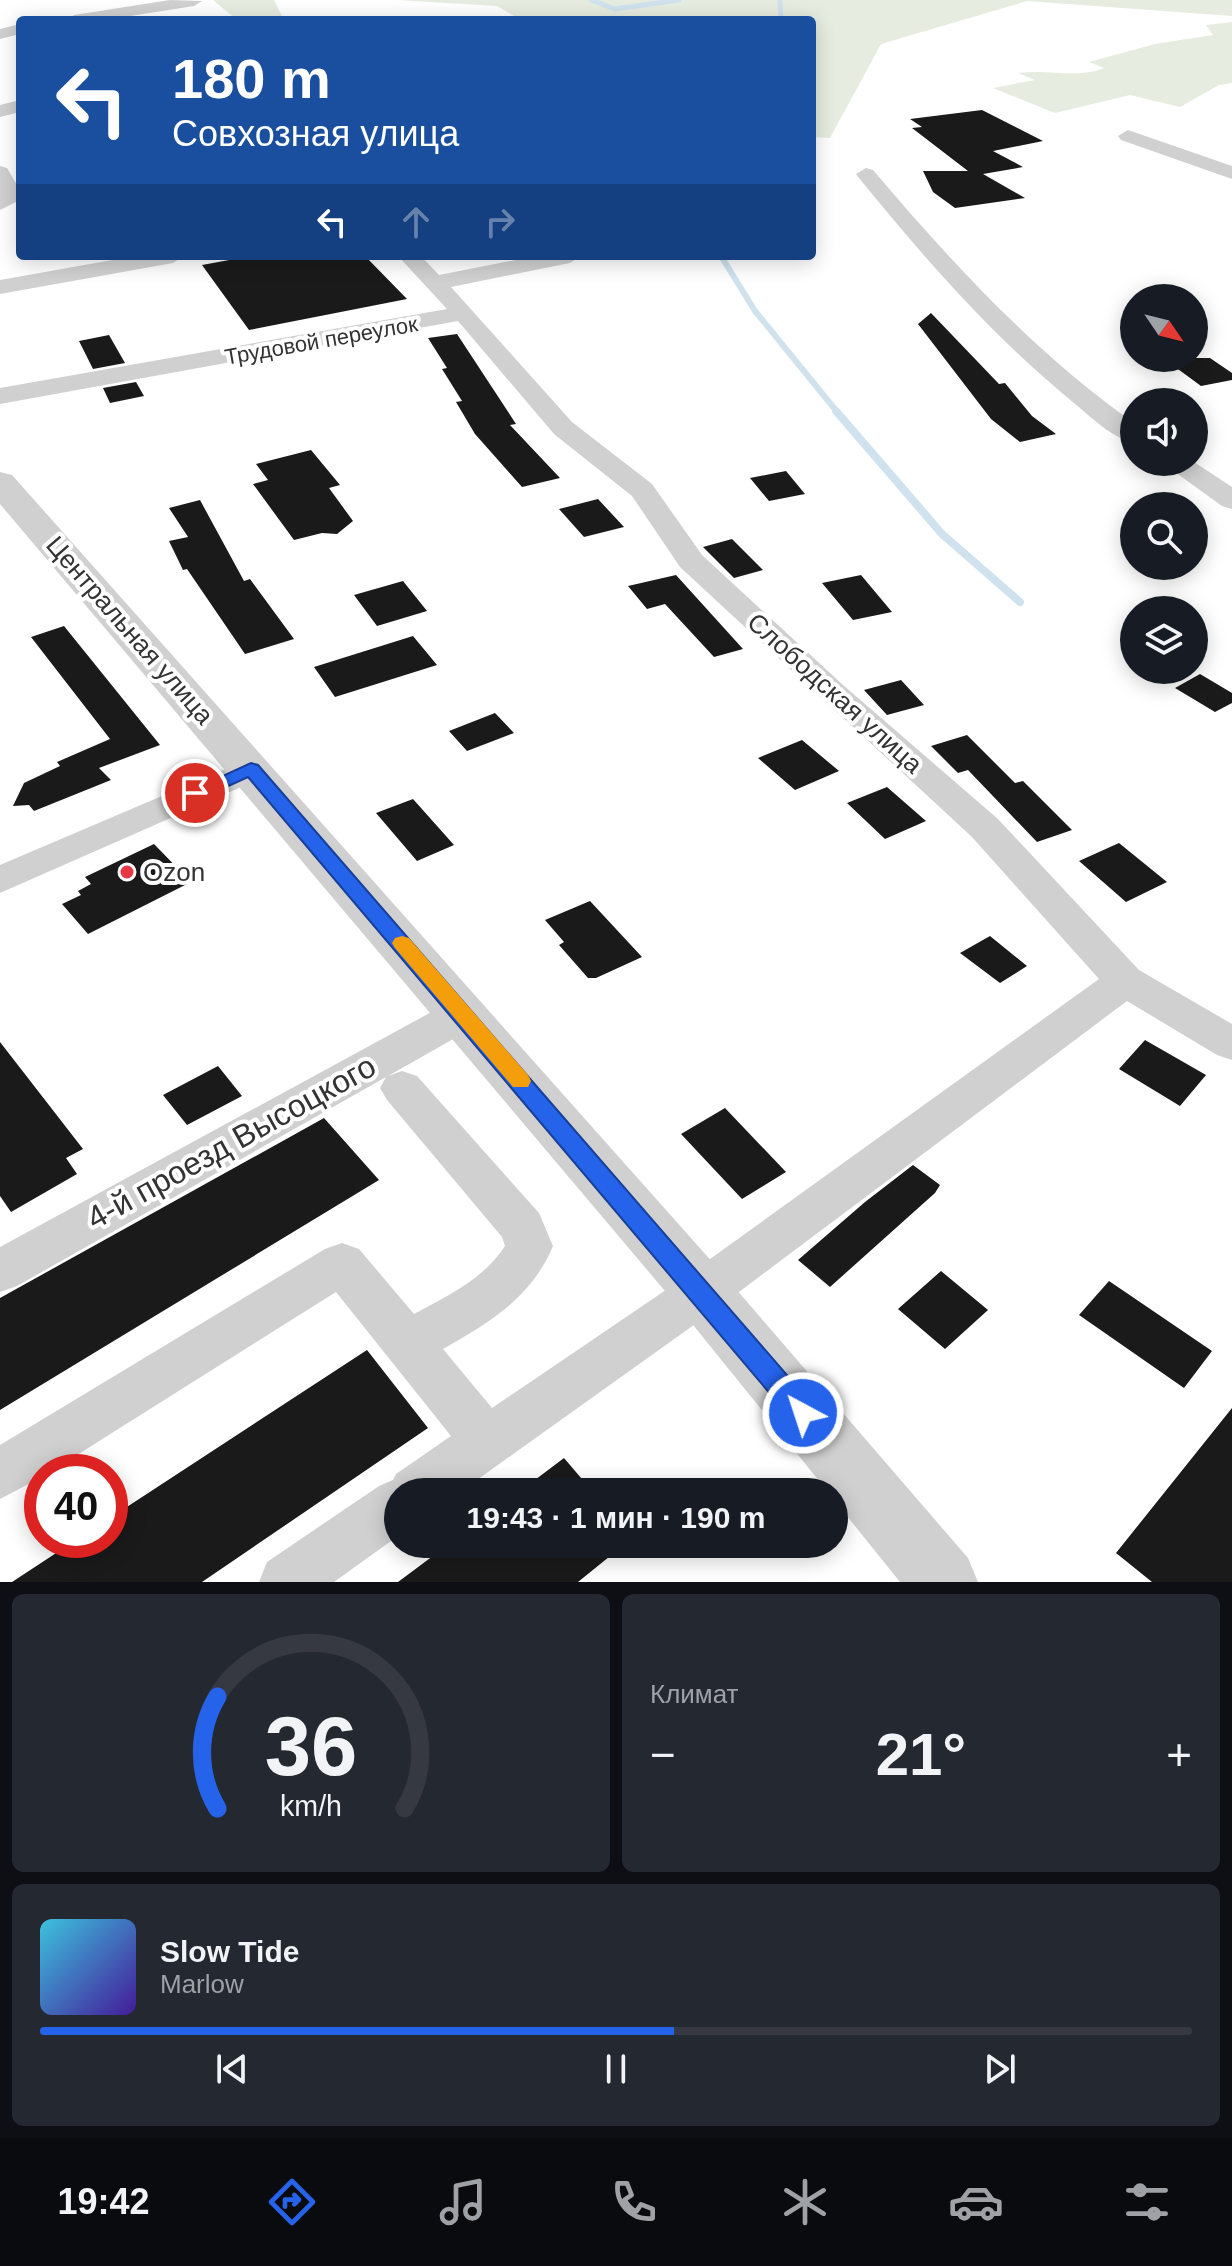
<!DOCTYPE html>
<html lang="ru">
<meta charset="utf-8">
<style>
:root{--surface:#171b24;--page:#242831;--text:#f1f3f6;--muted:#9ea1a6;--line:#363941;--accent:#2563eb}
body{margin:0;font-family:Helvetica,sans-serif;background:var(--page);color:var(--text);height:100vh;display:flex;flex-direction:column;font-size:30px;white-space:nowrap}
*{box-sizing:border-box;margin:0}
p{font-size:26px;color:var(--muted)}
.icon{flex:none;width:44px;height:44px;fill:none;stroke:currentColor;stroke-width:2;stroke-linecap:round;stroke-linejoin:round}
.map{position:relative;height:1582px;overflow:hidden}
.sheet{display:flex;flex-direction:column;gap:12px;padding:12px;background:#0d0f14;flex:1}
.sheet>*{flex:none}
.hud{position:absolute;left:16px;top:16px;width:800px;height:244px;border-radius:8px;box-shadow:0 4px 20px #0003;background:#1a4fa0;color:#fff;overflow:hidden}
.needle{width:52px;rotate:125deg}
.buttons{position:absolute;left:1120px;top:284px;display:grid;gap:16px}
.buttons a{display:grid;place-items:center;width:88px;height:88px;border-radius:50%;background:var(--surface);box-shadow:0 4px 20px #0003;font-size:40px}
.speed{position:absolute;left:24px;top:1454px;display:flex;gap:16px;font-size:40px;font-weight:700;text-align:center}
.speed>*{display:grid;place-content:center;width:104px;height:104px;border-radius:50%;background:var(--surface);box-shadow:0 4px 20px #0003;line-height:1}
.speed .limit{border:12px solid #d22;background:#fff;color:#111}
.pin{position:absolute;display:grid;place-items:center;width:68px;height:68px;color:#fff;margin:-34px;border:4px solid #fff;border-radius:50%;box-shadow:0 2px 8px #0007}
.me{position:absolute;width:88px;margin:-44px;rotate:320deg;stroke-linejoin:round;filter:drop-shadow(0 0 6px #0008)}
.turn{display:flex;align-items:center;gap:28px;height:168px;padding:0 24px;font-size:36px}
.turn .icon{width:104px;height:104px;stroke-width:2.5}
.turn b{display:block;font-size:56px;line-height:68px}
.lanes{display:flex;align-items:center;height:76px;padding:0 24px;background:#0003;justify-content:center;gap:40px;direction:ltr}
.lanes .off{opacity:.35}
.big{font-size:60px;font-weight:700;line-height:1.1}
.sheet .card{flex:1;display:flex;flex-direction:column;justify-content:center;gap:12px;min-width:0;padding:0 28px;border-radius:12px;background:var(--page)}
.sheet .dial{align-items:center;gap:0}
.dial svg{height:208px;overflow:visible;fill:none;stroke:var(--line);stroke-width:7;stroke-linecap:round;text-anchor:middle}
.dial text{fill:var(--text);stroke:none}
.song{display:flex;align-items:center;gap:24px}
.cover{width:96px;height:96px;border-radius:12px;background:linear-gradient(135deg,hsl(190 70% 55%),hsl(260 70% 35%))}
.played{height:8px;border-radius:4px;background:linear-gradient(90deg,var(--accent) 55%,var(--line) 55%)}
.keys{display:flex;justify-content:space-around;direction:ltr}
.heat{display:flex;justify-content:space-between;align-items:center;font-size:44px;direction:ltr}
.sheet .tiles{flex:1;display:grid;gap:12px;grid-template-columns:1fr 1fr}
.card:last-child{grid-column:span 2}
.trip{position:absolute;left:384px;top:1478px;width:464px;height:80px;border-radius:40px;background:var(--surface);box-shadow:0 4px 20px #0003;font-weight:700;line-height:80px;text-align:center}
.menu{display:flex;height:128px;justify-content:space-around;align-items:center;background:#090b0e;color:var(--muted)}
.menu .icon{width:56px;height:56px}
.menu .selected{color:var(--accent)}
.menu b{font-size:36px;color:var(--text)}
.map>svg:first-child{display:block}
</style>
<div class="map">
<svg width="1232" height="1582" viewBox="0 0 1232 1582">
<rect width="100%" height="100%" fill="#fff"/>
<!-- green -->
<path fill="#e6ecdf" d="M213,0H274L284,20H237Z
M397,0H1232V16L1027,1L881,44L830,138L812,137V20H521L497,6Z
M1232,22V83L1219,85L1180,107L1130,95L1055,113L993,88L1035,80L1018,73C1049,69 1078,79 1104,68L1089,62L1155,44L1213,35L1206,25Z"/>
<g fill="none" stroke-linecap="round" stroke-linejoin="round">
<!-- stream-far2 -->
<path stroke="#cfe2ee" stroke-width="5" d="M591,0L615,9L679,0
M780,0L781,20"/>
<!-- stream-far1 -->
<path stroke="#cfe2ee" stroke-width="6" d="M721,256L755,311L838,413"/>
<!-- stream -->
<path stroke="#cfe2ee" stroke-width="8" d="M836,411L942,534L1020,602"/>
</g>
<!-- building -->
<path fill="#1a1a1a" d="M982,110L1043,141L993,151L1023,167L983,174L1025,198L955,208L933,192L923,171H968L912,128L922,127L910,119Z
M251,256H365L407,299L249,330L202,265Z
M931,313L999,384L1005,383L1032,416L1056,434L1020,442L991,419L918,324Z
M457,334L516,424L510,425L560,478L522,487L475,434L456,402L462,401L442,369L447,368L428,338Z
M109,335L125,363L93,369L79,341Z
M1163,358H1210L1232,373V380L1201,386Z
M136,382L144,396L110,403L103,388Z
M311,450L340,485L329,488L353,521L337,534L322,533L294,540L253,484L268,480L256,464Z
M786,471L805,494L769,501L750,478Z
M598,499L624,527L584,537L559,509Z
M200,500L244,581L250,579L294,639L245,654L187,569L183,570L169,541L188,537L169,508Z
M732,539L763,570L734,578L703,547Z
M676,575L743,649L714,657L665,604L647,609L628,586Z
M861,575L892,612L853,620L822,583Z
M403,581L427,611L377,626L354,595Z
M64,626L160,745L99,768L111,780L34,811L29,805L13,806L24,783L60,766L57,762L110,739L31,637Z
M413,636L437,665L335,697L314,667Z
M1200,674L1232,693V703L1215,712L1175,688Z
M901,680L924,705L887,715L864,690Z
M495,713L514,733L467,751L449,731Z
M967,735L1015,783L1023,781L1072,830L1037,842L968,770L958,773L931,746Z
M802,740L839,771L795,790L758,758Z
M887,787L926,821L885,839L847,803Z
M413,799L454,845L417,861L376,813Z
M1119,843L1167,882L1126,902L1079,861Z
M154,844L191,882L88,934L62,904L81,895L78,891L91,884L85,877Z
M590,901L642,957L596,978H588L559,945L564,942L545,920Z
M990,936L1027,966L1000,983L960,953Z
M1145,1040L1206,1075L1180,1106L1119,1069Z
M0,1042L83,1149L66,1158L77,1174L11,1212L0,1196Z
M218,1066L242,1096L187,1125L163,1095Z
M725,1108L786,1172L742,1199L681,1134Z
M324,1118L379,1180L0,1410V1298Z
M913,1165L940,1185L935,1193L830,1287L798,1260L865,1202Z
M941,1271L988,1310L945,1349L898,1309Z
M1109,1281L1212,1351L1184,1388L1079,1315Z
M367,1350L428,1428L202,1582H12L76,1540H110V1518Z
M1232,1408V1582H1152L1116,1553Z
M564,1458L593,1492H519Z
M449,1544H625L578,1582H398Z"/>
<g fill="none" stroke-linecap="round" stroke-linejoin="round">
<!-- minor -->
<path fill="#d0d0d0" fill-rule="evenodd" d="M170,0L202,1L194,6L105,20H66L74,15Z
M20,24V34L0,39V29Z
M20,100V112L0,117V105Z
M1128,130L1232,166V179L1121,140L1118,136Z
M0,166L7,168L20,190L16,202L0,210Z
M866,168L873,170C952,263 1034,352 1134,423V443C1112,438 1091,417 1074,403C993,337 925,259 859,178L856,174Z
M135,256H184L173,263L0,294V280Z
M398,256H421L439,275L536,256H581L570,263L451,287L572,422L652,484L702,555L843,685L998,819L1139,970L1232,1024V1060L1217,1055L1127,1001L719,1307L460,1492H398V1536L334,1582H259L267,1562L379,1486L393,1480L396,1474L451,1436L336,1292L50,1472H42V1477L0,1499V1445L325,1249L342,1243L359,1249L414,1314C446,1297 485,1278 505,1246L502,1237L387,1100L380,1088L386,1077L17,1286L0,1292V1247L448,1003L463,999L478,1003L484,1014L478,1025L388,1076L402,1071L417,1076L539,1213L553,1246C531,1298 490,1322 443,1349L492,1408L685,1277L1099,979L972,837L680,567L632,496L554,434L458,321L0,404V388L447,309Z
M1161,462H1194L1232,487V509L1222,506Z
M251,758L264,761L269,769L264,777L0,893V865Z"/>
<!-- tertiary -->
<path fill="#d0d0d0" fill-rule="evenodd" d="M0,472L12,475L723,1274L968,1558L978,1582H900L834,1500V1492H828L681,1310L0,504Z"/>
</g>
<!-- route -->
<path fill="#2563eb" stroke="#184099" stroke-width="2" d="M251,763L258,765L812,1404L816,1413L812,1422L803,1425L794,1422L248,777L202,798L195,799L186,793Z"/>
<!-- slow -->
<path fill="#f59e0b" d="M402,936L409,938L528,1075L531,1081L528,1087H513L395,948L392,943L395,938Z"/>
<!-- markers -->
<circle fill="#e63946" stroke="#fff" stroke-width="3" cx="127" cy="872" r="8"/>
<g text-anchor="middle" stroke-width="8" stroke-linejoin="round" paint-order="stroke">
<!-- far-street labels -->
<g font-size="22" fill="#333" stroke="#fff">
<text transform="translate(321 340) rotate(-10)" y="8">Трудовой переулок</text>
</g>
<!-- street labels -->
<g font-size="26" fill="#333" stroke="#fff">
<text transform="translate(130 630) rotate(49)" y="9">Центральная улица</text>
<text transform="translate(835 693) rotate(42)" y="9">Слободская улица</text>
</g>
<!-- poi labels -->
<g font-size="26" fill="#333" stroke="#fff" text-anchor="start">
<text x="143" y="881">Ozon</text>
</g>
<!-- near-street labels -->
<g font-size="32" fill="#333" stroke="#fff">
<text transform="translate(231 1142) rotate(-29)" y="11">4-й проезд Высоцкого</text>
</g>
</g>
</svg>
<div class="buttons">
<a><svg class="needle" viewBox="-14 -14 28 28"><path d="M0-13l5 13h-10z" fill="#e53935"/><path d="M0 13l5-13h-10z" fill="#9ea1a6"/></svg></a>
<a><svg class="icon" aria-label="sound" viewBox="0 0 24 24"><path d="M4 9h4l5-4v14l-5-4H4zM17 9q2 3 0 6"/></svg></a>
<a><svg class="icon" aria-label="search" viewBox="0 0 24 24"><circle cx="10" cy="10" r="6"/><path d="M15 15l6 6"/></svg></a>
<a><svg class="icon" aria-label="layers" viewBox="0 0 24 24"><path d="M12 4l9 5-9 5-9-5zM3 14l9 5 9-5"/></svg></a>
</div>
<div class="speed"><div class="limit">40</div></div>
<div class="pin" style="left:195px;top:793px;background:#d93025"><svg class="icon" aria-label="arrive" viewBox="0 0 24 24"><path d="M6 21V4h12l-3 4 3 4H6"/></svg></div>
<svg class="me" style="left:803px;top:1413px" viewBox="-20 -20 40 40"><circle r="17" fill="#2563eb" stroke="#fff" stroke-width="3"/><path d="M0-11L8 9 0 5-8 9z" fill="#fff"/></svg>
<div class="trip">19:43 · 1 мин · 190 m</div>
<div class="hud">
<div class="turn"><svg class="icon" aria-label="left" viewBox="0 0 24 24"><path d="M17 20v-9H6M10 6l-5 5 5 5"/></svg><div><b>180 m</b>Совхозная улица</div></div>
<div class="lanes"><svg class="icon" aria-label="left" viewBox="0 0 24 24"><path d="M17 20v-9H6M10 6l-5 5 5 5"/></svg><svg class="icon off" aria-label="ahead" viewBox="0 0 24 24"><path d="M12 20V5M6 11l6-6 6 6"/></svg><svg class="icon off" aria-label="right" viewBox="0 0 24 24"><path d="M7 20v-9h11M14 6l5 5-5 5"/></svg></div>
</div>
</div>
<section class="sheet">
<div class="tiles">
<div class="card dial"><svg viewBox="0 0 100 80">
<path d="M14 69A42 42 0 1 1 86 69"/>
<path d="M14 69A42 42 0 0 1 14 26" stroke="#2563eb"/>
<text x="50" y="56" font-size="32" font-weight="700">36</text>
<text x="50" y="72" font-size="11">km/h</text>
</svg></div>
<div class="card"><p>Климат</p>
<div class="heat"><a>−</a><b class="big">21°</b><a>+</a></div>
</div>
<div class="card">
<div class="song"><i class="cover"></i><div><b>Slow Tide</b><p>Marlow</p></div></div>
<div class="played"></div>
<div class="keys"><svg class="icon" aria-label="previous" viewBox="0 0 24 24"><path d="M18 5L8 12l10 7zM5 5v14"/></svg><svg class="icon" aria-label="pause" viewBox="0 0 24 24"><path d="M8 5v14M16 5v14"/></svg><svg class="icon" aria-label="next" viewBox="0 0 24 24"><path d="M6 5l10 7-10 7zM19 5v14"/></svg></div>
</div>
</div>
</section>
<nav class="menu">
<b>19:42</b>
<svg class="icon selected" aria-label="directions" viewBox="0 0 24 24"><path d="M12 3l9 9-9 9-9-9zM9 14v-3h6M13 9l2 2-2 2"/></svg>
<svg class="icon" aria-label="music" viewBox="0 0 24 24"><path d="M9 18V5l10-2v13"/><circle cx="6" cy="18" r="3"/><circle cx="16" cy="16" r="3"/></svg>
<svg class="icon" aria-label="phone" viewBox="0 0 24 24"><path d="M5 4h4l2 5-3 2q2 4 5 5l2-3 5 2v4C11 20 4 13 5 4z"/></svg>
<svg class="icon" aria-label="climate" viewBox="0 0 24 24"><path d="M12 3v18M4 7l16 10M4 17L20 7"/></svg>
<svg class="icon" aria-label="car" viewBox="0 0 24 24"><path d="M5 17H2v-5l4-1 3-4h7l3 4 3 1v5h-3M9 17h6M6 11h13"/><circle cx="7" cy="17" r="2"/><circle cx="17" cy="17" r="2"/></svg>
<svg class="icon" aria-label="filters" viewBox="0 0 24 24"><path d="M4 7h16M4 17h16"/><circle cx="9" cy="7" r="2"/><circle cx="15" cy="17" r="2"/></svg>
</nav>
